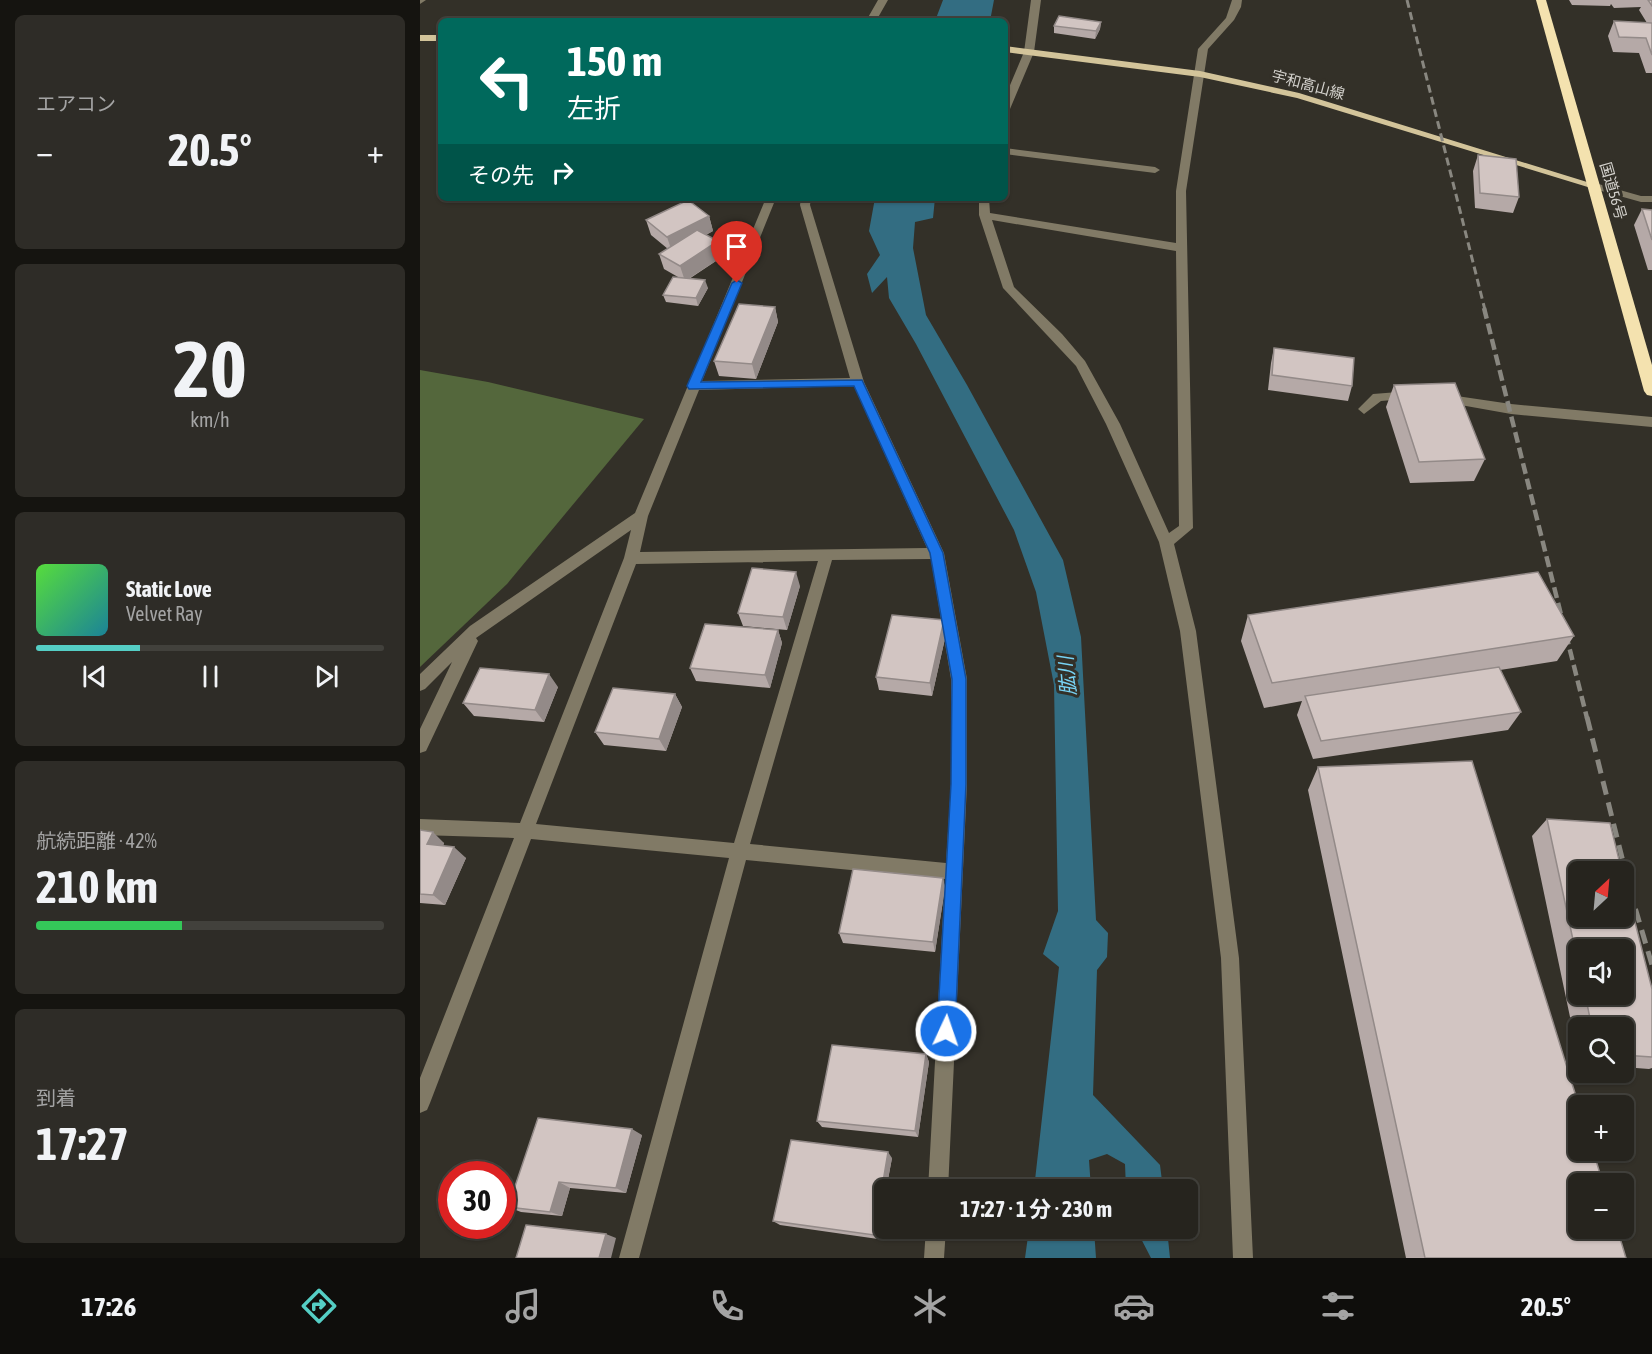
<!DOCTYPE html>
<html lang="ja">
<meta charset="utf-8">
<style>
:root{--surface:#26241e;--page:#2e2c27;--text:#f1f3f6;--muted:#a4a4a4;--line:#42413c;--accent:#55cec5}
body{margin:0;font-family:"Asap Condensed","Noto Sans JP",sans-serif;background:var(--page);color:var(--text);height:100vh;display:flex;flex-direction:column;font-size:22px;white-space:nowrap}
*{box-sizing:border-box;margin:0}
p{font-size:20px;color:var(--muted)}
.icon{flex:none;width:33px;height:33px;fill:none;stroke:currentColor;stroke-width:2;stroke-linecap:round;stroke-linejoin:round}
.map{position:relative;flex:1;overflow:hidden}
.side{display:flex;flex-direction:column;gap:15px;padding:15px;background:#151410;width:420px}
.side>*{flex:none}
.banner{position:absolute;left:18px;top:18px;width:570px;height:183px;border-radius:9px;box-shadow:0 2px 4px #0004,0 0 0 2px var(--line);background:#00695c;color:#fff;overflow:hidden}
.needle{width:39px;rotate:26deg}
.controls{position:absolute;left:1148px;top:861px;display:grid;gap:12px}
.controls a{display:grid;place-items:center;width:66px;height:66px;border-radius:9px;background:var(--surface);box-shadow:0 2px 4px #0004,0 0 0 2px var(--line);font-size:30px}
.speed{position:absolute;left:18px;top:1161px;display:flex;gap:12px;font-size:30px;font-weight:700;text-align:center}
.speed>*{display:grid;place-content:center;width:78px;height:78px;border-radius:50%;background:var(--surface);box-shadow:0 2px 4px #0004,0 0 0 2px var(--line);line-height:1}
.speed .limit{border:9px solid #d22;background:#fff;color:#111}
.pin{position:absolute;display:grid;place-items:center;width:51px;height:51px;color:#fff;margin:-62px -26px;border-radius:50% 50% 50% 0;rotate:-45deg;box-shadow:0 0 6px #0007}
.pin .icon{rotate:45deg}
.me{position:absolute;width:66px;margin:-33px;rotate:3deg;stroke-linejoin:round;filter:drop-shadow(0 0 4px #0008)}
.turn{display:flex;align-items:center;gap:21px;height:126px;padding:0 30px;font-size:27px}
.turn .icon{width:78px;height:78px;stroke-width:2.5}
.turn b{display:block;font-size:42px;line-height:51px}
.then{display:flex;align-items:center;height:57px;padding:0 30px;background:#0003;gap:12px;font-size:22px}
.big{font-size:45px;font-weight:700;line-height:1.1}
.side .tile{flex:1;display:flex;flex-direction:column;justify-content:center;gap:9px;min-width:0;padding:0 21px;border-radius:9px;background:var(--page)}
.side .dial{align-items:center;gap:0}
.dial b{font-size:78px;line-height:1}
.song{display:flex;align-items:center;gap:18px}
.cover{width:72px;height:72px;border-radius:9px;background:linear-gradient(135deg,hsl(110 70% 55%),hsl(190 70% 35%))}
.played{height:6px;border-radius:3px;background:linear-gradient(90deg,var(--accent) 30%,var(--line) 30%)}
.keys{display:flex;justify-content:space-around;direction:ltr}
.heat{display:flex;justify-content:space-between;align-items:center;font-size:33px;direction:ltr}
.charge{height:9px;border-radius:4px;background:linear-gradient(90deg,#34c759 42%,var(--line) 0)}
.trip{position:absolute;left:454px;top:1179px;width:324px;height:60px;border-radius:9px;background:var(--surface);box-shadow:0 2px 4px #0004,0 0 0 2px var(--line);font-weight:700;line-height:60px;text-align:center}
.dock{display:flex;height:96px;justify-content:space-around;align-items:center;background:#0f0e0c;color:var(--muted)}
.dock .icon{width:42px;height:42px}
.dock .current{color:var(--accent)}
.dock b{font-size:27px;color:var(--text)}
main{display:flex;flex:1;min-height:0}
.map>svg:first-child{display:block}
</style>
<main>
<section class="side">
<div class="tile"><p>エアコン</p>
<div class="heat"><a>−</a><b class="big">20.5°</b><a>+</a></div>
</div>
<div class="tile dial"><b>20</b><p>km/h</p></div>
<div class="tile">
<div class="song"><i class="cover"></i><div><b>Static Love</b><p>Velvet Ray</p></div></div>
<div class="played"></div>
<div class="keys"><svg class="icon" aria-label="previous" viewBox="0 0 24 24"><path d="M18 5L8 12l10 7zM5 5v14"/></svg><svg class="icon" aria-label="pause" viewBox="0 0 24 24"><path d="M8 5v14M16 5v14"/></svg><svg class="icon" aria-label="next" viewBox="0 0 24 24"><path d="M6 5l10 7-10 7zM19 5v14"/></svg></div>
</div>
<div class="tile"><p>航続距離 · 42%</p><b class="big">210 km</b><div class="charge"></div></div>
<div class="tile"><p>到着</p><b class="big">17:27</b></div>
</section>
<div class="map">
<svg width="1232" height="1258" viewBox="0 0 1232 1258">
<rect width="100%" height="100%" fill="#333028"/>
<!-- forest -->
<path fill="#54673c" d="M0,370L68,382L224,419L87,584L0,667Z"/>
<!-- water -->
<path fill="#336d82" d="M523,0H574L570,21H515Z
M455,198H515L513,218L495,222L493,248L506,315L547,385L643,560L661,637L676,920L688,933L687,957L677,970L673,1095L740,1165L743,1189H706L705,1164L687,1154L669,1160L671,1189H614L639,967L623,954L638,911L634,685L616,592L594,530L496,344L469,298L467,277L452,293L447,274L460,255L449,231Z
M609,1229H674L676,1258H605Z
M716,1229H747L750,1258H731Z"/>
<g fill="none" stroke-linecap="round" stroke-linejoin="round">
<!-- minor -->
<path fill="#817a66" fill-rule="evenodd" d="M0,0H6L0,4Z
M458,0H468L456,21H446Z
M611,0H621L614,52L590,109L585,112V97L604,52Z
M812,0H822L821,7L814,20L788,49L766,191L773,528L754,544L776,631L819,958L833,1258H813L801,958L760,631L739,542L686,424L656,366L583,288L559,215V198H569L570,213L756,243V191L778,49L806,18ZM572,220L756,251L759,526L749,533L700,424L665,361L642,334L594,287Z
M585,148L735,167L740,170L735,173L585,154Z
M1175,183L1221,196H1232V202H1221L1171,188L1170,186Z
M346,198H356L282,381L430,378L380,205L381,198H391L390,205L444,382L524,553L547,679V784L528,1190H508L525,879L326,860L219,1258H199L309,858L111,839L10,1103L7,1110L0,1113V1078L94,838L0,835V819L100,823L204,558L211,530L56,638L58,641L6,751L0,753V729L32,662L5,689L0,691V674L50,626L215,513ZM434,386L507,548L220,552L228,516L279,390ZM511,559L531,679V784L526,863L330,844L412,560ZM398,561L314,843L116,824L216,564Z
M991,391L997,395L996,398L961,401L944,414L938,409L953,394Z
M1023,394L1091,404L1232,417V427L1091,414L1018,401L1017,398L1018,395Z
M506,1228H526L524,1258H504Z"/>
<!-- major -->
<path fill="#d3c49a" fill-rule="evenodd" d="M0,35H21V41H0Z
M585,46L780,71L879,93L1180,186L1175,189L1171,188L877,98L780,77L585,52Z"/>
<!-- highway -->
<path fill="#f4e2af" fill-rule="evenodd" d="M1116,0H1126L1232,365V396L1227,395L1224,391Z"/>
<!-- rail-far2 -->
<path stroke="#898780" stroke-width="3" stroke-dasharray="8 4.5" stroke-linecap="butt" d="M987,0L1065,310"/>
<!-- rail-far1 -->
<path stroke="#898780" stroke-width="4.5" stroke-dasharray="11 5" stroke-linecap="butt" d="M1064,308L1167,718"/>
<!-- rail -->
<path stroke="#898780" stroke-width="5" stroke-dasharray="14 8" stroke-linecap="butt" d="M1167,717L1211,894L1232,965"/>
</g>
<!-- wall -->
<path fill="#b5a9a7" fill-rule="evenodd" d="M1149,0H1232V73H1226L1219,53L1193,52L1188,36L1194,21L1227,23L1219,10L1221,7L1194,8L1191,4L1190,6L1152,5Z
M681,22L680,29L675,39L634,33V26Z
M1058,155L1099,197L1093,213L1055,208L1053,171Z
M1222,209L1232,210V270H1228L1214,225Z
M289,216L293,231L286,235L302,257L269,279L288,288L278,306L246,302L243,295L258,277L244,269L239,254L248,249L231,235L226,220Z
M355,307L358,322L336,379L299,376L294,361Z
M854,348L932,386L928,401L848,390L851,363Z
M974,385L1065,459L1054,481L990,483L966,407Z
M380,586L367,630L323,626L318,613Z
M828,615L1154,636L1137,661L1080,670L1101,712L1088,730L893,759L877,715L882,701L844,708L821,641Z
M524,620L526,634L512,696L459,690L456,677Z
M358,630L362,643L350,688L276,681L270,668Z
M138,687L124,722L54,716L43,703Z
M255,694L262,707L246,751L184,745L175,732Z
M898,767L1206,1258H986L888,790Z
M1127,819L1232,989V1068L1229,1069L1203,1067V1028H1158V1055L1112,836ZM1158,950L1203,994H1158Z
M0,830L24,843L23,846L46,858L25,905L0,903Z
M523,878L525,888L515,952L423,943L419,933Z
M506,1054L509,1062L498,1137L402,1127L397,1121Z
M222,1135L206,1193L150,1188L142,1216L101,1212L88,1207Z
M472,1158L466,1190H465V1198L458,1239L360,1225L353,1221Z"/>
<!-- shaded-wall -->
<path fill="#938a88" d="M681,22L680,29L675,39L676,31Z
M289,216L293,231L252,252L247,237Z
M298,241L302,257L265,281L260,266Z
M285,280L288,288L278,306L276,298Z
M355,307L358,322L336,379L332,364Z
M376,572L380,586L367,630L363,617Z
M524,620L526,634L512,696L510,683Z
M358,630L362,643L350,688L345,675Z
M129,674L138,687L124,722L115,710Z
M255,694L262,707L246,751L239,739Z
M13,832L24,843L19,855L7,844Z
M34,847L46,858L25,905L13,895Z
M523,878L525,888L515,952L513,942Z
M506,1054L509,1062L498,1137L495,1131Z
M212,1129L222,1135L206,1193L196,1188Z
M468,1152L472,1158L466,1190H465V1198L458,1239L454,1235Z
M139,1182L150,1188L142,1216L130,1212Z
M186,1234L196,1238L191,1258H179Z"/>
<!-- building -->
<path fill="#d2c5c2" stroke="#938a88" stroke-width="1.5" d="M1228,0H1232V6Z
M639,16L681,22L676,31L634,26Z
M1194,21L1232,23V55L1226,38L1199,37Z
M1058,155L1096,159L1099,197L1060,193Z
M268,200L289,216L247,237L226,220Z
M1222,209L1232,210V240Z
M277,230L298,241L260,266L239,254Z
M253,277L285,280L276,298L243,295Z
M319,304L355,307L332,364L294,361Z
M854,348L934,358L932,386L852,375Z
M1035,383L1065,459L999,462L974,385Z
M332,568L376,572L363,617L318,613Z
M1118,572L1154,636L852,683L828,615Z
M472,615L524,620L510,683L456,677Z
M285,624L358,630L345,675L270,668Z
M1079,667L1101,712L901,741L885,696Z
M60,668L129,674L115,710L43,703Z
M193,688L255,694L239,739L175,732Z
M1052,761L1159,1106H1158V1150H1173L1183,1184H1158V1228H1197L1206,1258H1005L898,767Z
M1127,819L1190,823L1202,872H1158V916H1203V875L1232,989V1057L1203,1055V1028H1172L1165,994H1203V950H1158V963Z
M0,830L13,832L7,844L34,847L13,895L0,894Z
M433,869L523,878L513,942L419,933Z
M412,1045L506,1054L495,1131L397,1121Z
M118,1118L212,1129L196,1188L139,1182L130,1212L88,1207Z
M371,1140L468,1152L454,1235L353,1221Z
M106,1225L186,1234L179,1258H96Z"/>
<!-- route -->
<path fill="#1a73e8" stroke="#114b97" stroke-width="1.5" d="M317,280L322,283L281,382L442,380L523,553L546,679V784L535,1031L532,1037L526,1039L520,1037L517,1031L531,784L532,679L510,553L434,386L269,389L267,386L312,283Z"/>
<g text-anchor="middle" stroke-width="6" stroke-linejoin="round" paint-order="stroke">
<!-- far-street labels -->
<g font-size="15" fill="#d3d1cc" stroke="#333028">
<text transform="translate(888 85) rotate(15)" y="5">宇和高山線</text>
<text transform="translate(1193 191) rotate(74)" y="5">国道56号</text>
</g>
<!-- water labels -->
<g font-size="20" font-style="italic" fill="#77d2f3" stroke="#333028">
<text transform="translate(647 676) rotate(-95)" y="7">肱川</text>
</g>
</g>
</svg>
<div class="controls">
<a><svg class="needle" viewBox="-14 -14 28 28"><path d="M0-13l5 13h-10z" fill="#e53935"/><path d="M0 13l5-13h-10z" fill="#a4a4a4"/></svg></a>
<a><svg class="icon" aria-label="sound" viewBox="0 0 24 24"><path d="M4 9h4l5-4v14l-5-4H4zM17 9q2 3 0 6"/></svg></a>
<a><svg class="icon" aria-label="search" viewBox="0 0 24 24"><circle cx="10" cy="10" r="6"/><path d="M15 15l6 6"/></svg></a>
<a>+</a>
<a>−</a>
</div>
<div class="speed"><div class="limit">30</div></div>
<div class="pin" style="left:317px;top:283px;background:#d93025"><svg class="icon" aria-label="arrive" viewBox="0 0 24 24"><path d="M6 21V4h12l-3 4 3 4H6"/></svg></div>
<svg class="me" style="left:526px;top:1031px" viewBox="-20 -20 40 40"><circle r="17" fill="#1a73e8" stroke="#fff" stroke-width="3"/><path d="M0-11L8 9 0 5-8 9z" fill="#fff"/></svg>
<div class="trip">17:27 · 1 分 · 230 m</div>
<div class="banner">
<div class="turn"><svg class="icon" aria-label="left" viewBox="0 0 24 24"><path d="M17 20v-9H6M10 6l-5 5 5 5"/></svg><div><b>150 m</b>左折</div></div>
<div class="then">その先<svg class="icon" aria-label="right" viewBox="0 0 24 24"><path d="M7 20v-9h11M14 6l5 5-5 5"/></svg></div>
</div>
</div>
</main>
<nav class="dock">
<b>17:26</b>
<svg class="icon current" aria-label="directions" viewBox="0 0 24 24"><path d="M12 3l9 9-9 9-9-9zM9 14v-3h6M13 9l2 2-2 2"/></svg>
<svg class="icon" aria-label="music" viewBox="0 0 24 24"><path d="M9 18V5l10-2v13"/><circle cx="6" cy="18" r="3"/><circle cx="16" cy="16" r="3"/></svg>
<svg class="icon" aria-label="phone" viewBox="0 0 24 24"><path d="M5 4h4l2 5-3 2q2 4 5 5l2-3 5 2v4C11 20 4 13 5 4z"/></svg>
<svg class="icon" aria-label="climate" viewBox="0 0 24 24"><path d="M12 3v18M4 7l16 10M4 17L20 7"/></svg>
<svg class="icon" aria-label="car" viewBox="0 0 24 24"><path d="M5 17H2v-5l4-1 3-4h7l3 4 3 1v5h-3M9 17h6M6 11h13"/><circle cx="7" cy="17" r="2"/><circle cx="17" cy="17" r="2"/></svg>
<svg class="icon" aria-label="filters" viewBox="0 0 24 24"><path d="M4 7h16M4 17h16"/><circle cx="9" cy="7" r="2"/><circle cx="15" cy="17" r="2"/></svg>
<b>20.5°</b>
</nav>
